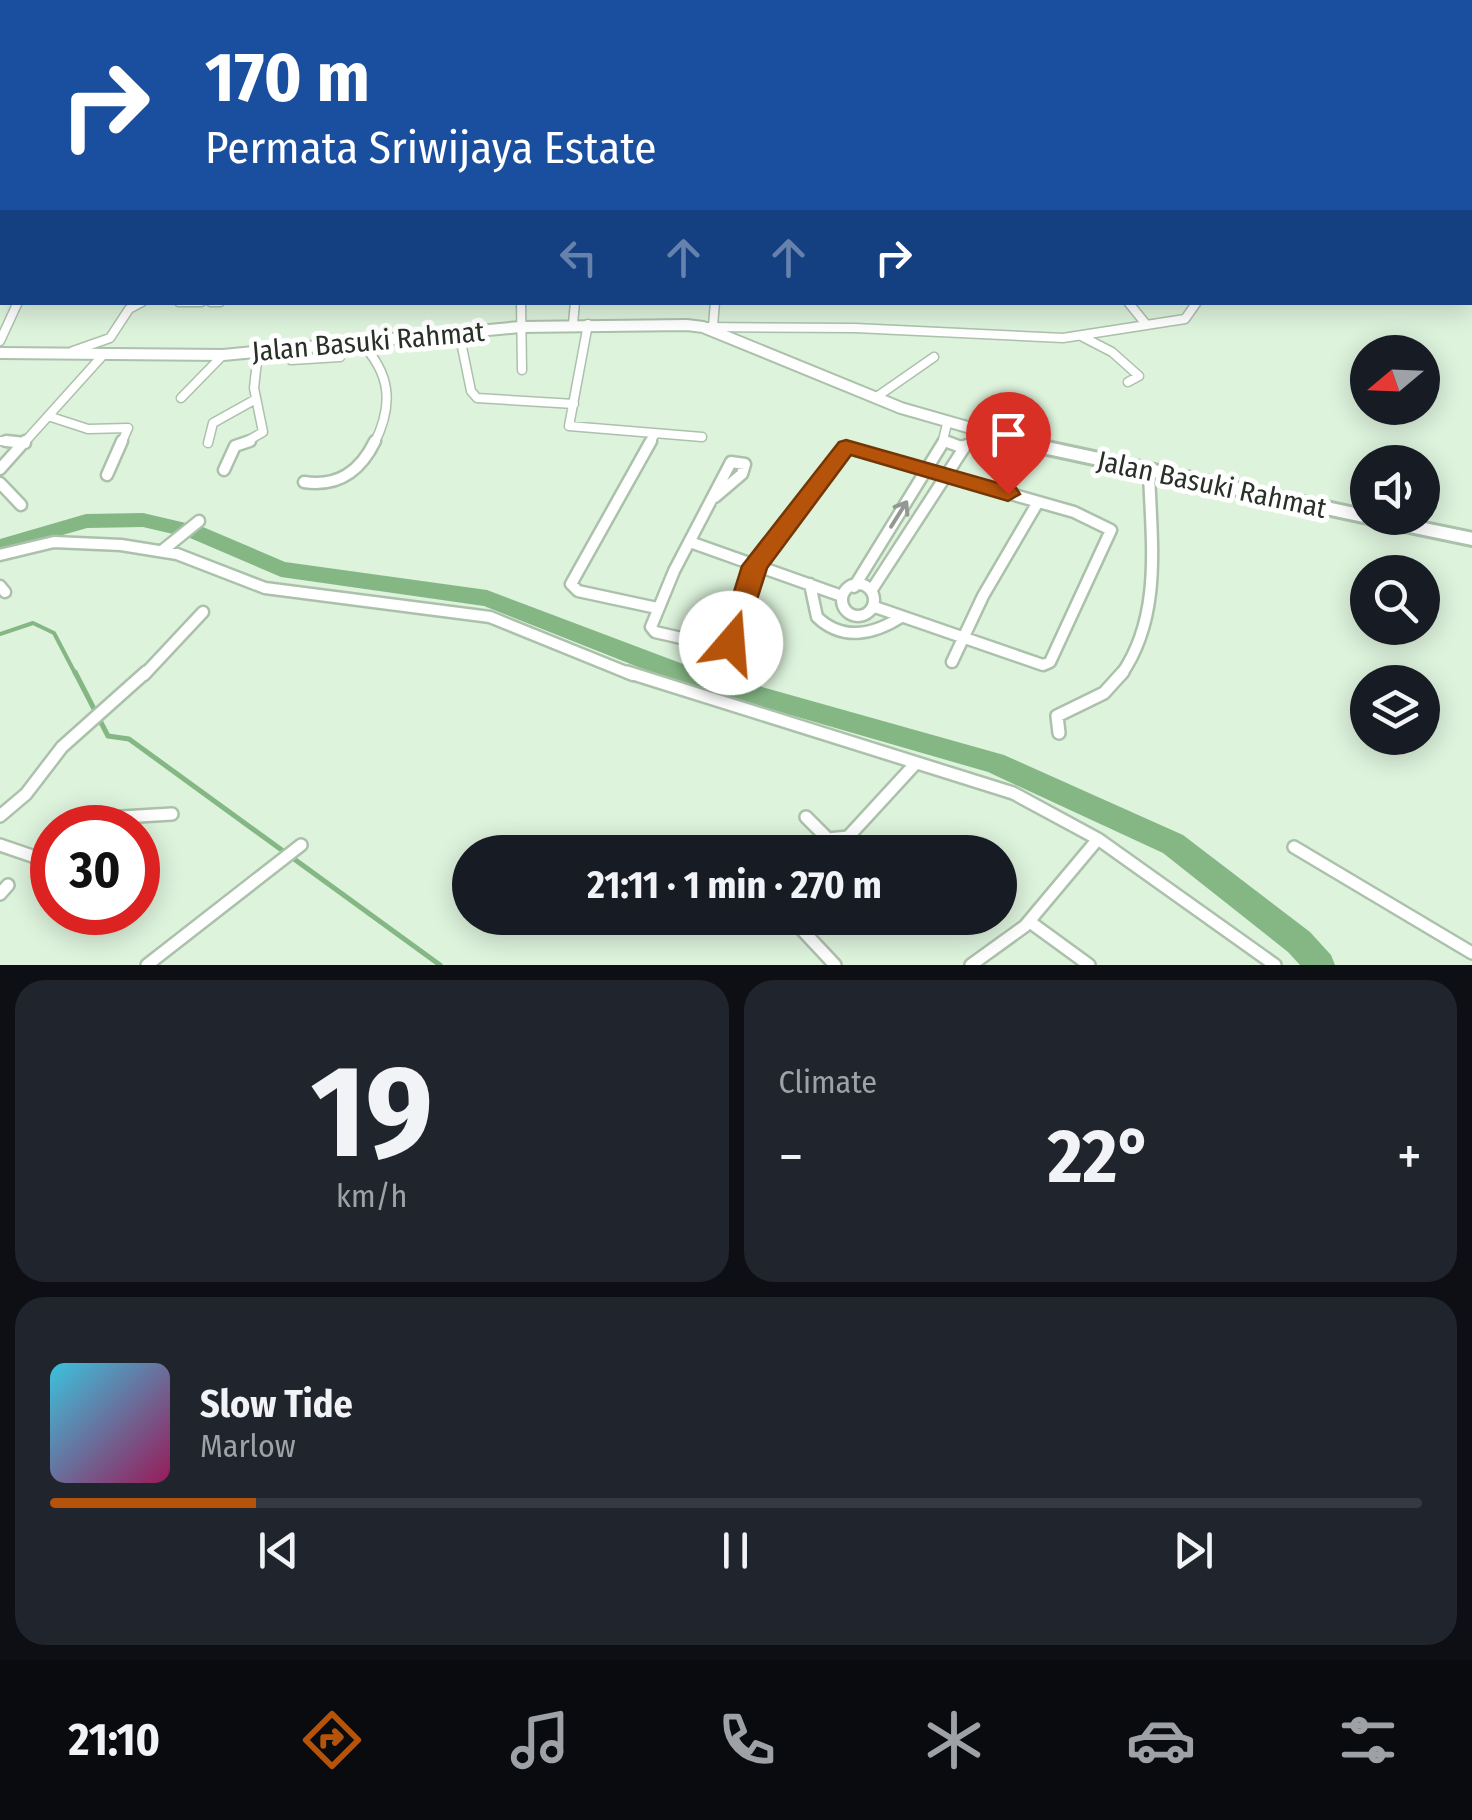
<!DOCTYPE html>
<meta charset="utf-8">
<style>
:root{--surface:#171b24;--page:#20242c;--text:#f1f3f6;--muted:#9ea1a6;--line:#363941;--accent:#b45309}
body{margin:0;font-family:"Fira Sans Condensed",sans-serif;background:var(--page);color:var(--text);height:100vh;display:flex;flex-direction:column;font-size:38px;white-space:nowrap}
*{box-sizing:border-box;margin:0}
p{font-size:32px;color:var(--muted)}
.icon{flex:none;width:55px;height:55px;fill:none;stroke:currentColor;stroke-width:2;stroke-linecap:round;stroke-linejoin:round}
.map{position:relative;height:965px;overflow:hidden}
.side{display:flex;flex-direction:column;gap:15px;padding:15px;background:#0d0f14;flex:1}
.side>*{flex:none}
.guide{position:absolute;left:0px;top:0px;width:1472px;height:305px;box-shadow:0 5px 25px #0003;background:#1a4fa0;color:#fff;overflow:hidden}
.needle{width:65px;rotate:251deg}
.tools{position:absolute;left:1350px;top:335px;display:grid;gap:20px}
.tools a{display:grid;place-items:center;width:90px;height:90px;border-radius:50%;background:var(--surface);box-shadow:0 5px 25px #0003;font-size:50px}
.speed{position:absolute;left:30px;top:805px;display:flex;gap:20px;font-size:50px;font-weight:700;text-align:center}
.speed>*{display:grid;place-content:center;width:130px;height:130px;border-radius:50%;background:var(--surface);box-shadow:0 5px 25px #0003;line-height:1}
.speed .limit{border:15px solid #d22;background:#fff;color:#111}
.pin{position:absolute;display:grid;place-items:center;width:85px;height:85px;color:#fff;margin:-102px -42px;border-radius:50% 50% 50% 0;rotate:-45deg;box-shadow:0 0 10px #0007}
.pin .icon{rotate:45deg}
.me{position:absolute;width:110px;margin:-55px;rotate:18deg;stroke-linejoin:round;filter:drop-shadow(0 0 8px #0008)}
.turn{display:flex;align-items:center;gap:35px;height:210px;padding:0 40px;font-size:45px}
.turn .icon{width:130px;height:130px;stroke-width:2.5}
.turn b{display:block;font-size:70px;line-height:85px}
.lanes{display:flex;align-items:center;height:95px;padding:0 40px;background:#0003;justify-content:center;gap:50px;direction:ltr}
.lanes .off{opacity:.35}
.big{font-size:75px;font-weight:700;line-height:1.1}
.side .card{flex:1;display:flex;flex-direction:column;justify-content:center;gap:15px;min-width:0;padding:0 35px;border-radius:30px;background:var(--page)}
.side .dial{align-items:center;gap:0}
.dial b{font-size:130px;line-height:1}
.song{display:flex;align-items:center;gap:30px}
.cover{width:120px;height:120px;border-radius:15px;background:linear-gradient(135deg,hsl(190 70% 55%),hsl(330 70% 35%))}
.played{height:10px;border-radius:5px;background:linear-gradient(90deg,var(--accent) 15%,var(--line) 15%)}
.keys{display:flex;justify-content:space-around;direction:ltr}
.heat{display:flex;justify-content:space-between;align-items:center;font-size:55px;direction:ltr}
.side .tiles{flex:1;display:grid;gap:15px;grid-template-columns:1fr 1fr}
.card:last-child{grid-column:span 2}
.trip{position:absolute;left:452px;top:835px;width:565px;height:100px;border-radius:50px;background:var(--surface);box-shadow:0 5px 25px #0003;font-weight:700;line-height:100px;text-align:center}
.dock{display:flex;height:160px;justify-content:space-around;align-items:center;background:#090b0e;color:var(--muted)}
.dock .icon{width:70px;height:70px}
.dock .on{color:var(--accent)}
.dock b{font-size:45px;color:var(--text)}
.map>svg:first-child{display:block}
</style>
<div class="map">
<svg width="1472" height="965" viewBox="0 0 1472 965">
<rect width="100%" height="100%" fill="#ddf3dc"/>
<g fill="none" stroke-linecap="round" stroke-linejoin="round">
<!-- stream-far1 -->
<path stroke="#85b785" stroke-width="4" d="M0,634L33,623L54,633L76,675"/>
<!-- stream -->
<path stroke="#85b785" stroke-width="5" d="M75,672L108,736L129,739L440,965"/>
<!-- river -->
<path fill="#85b785" fill-rule="evenodd" d="M143,513L203,527L285,562L487,590L691,667L1004,755L1183,835L1310,932L1331,955L1335,965H1300L1288,952L1163,853L988,772L676,682L484,606L281,577L190,538L143,527L87,528L0,553V539L86,514Z"/>
<defs>
<path id="minor-far3" d="M268,0L275,2
M916,0L923,2
M1182,0L1191,2
M399,2L404,0
M501,2H522
M593,2H601
M895,2L908,0"/>
<path id="minor-far2" d="M179,302H201
M211,302H220
M521,302L522,370
M1128,302L1145,323
M573,324L575,302
M588,324L569,426L702,437
M713,326L715,302
M706,327L855,328L1063,338L1185,319L1197,302
M459,332L471,391L477,398L574,404
M1083,337L1112,352L1139,376L1128,382
M0,341L18,302
M360,342C391,373 394,405 374,444
M281,350L291,360L340,357
M73,351L110,338L129,309L142,302
M181,398L223,355
M875,398L934,357
M48,416L88,429L128,428L121,444
M0,441L25,443
M944,441L950,444
M208,443L213,423L256,399
M23,444L104,354
M242,444L263,432L254,388L258,352
M649,444L655,434
M942,444L947,424
M975,444L985,435"/>
<path id="minor-far1" d="M6,441L25,443
M651,441L571,584L578,591L657,608
M945,441L961,447L979,441
M0,469L25,441
M224,470L235,446L250,441
M107,475L122,441
M304,482C338,487 360,472 375,441
M0,483L21,505
M715,497L742,474L745,464L731,462L674,571L651,627L655,632L721,647L731,643L755,566L846,447L1074,512L1111,530L1050,662L1043,665L875,607
M690,542L839,595
M163,550L199,521
M0,555L54,542L121,545L177,554L265,588L490,617L633,675
M810,584L817,617C842,641 873,635 901,617
M842 600a16 16 0 1 1 32 0a16 16 0 1 1-32 0Z
M0,586L5,592
M854,587L944,441
M871,591L964,448
M952,662L983,596L1038,502
M144,675L203,612
M1121,675C1163,615 1151,540 1149,471"/>
<path id="minor" d="M627,672L1013,793L1098,839
M1059,733L1057,716L1104,693L1123,672
M0,816L26,794L62,747L146,672
M806,817L828,839L848,837L916,763
M99,828L122,817L172,814
M0,845L38,858L52,854
M680,845L690,852
M1294,847L1472,953
M0,894L8,885
M791,918L835,965
M1030,922L1089,965
M147,965L301,845
M971,965L1025,926L1098,839L1275,965"/>
<path id="tertiary-far1" d="M0,353L223,355L520,327L687,325L703,327L901,408L1027,444"/>
<path id="tertiary" d="M1015,441L1368,517
M1371,518L1472,539"/>
<path id="trunk" d="M0,51H2V56H0Z"/>
</defs>
<!-- minor-far3 casing -->
<use href="#minor-far3" stroke="#acc1ab" stroke-width="8"/>
<!-- minor-far2 casing -->
<use href="#minor-far2" stroke="#acc1ab" stroke-width="11"/>
<!-- minor-far1 casing -->
<use href="#minor-far1" stroke="#acc1ab" stroke-width="15"/>
<!-- minor casing -->
<use href="#minor" stroke="#acc1ab" stroke-width="16"/>
<!-- tertiary-far1 casing -->
<use href="#tertiary-far1" stroke="#acc1ab" stroke-width="14"/>
<!-- tertiary casing -->
<use href="#tertiary" stroke="#acc1ab" stroke-width="18"/>
<!-- trunk casing -->
<use href="#trunk" stroke="#acc1ab" stroke-width="5"/>
<!-- minor-far3 -->
<use href="#minor-far3" stroke="#fff" stroke-width="5"/>
<!-- minor-far2 -->
<use href="#minor-far2" stroke="#fff" stroke-width="8"/>
<!-- minor-far1 -->
<use href="#minor-far1" stroke="#fff" stroke-width="10"/>
<!-- minor -->
<use href="#minor" stroke="#fff" stroke-width="11"/>
<!-- tertiary-far1 -->
<use href="#tertiary-far1" stroke="#fff" stroke-width="10"/>
<!-- tertiary -->
<use href="#tertiary" stroke="#fff" stroke-width="12"/>
<!-- trunk -->
<use href="#trunk" fill="#fff" fill-rule="evenodd"/>
</g>
<!-- one-way arrows -->
<defs><path id="oneway-shaft" d="M-6 0H5M1.5-3L5.5 0L1.5 3" fill="none" stroke-width="1.6" stroke-linecap="round" stroke-linejoin="round" transform="scale(2.5)"/></defs>
<use stroke="#949893" href="#oneway-shaft" transform="translate(899 514) rotate(-58)"/>
<!-- route -->
<path fill="#b45309" stroke="#753606" stroke-width="2.5" d="M846,440L1016,488L1020,494L1008,501L851,455L767,568L741,650H722L718,643L742,566L839,442Z"/>
<g text-anchor="middle" stroke-width="10" stroke-linejoin="round" paint-order="stroke">
<!-- street labels -->
<g font-size="28" fill="#283027" stroke="#fff">
<text transform="translate(368 341) rotate(-5)" y="10">Jalan Basuki Rahmat</text>
<text transform="translate(1212 484) rotate(12)" y="10">Jalan Basuki Rahmat</text>
</g>
</g>
</svg>
<div class="tools">
<a><svg class="needle" viewBox="-14 -14 28 28"><path d="M0-13l5 13h-10z" fill="#e53935"/><path d="M0 13l5-13h-10z" fill="#9ea1a6"/></svg></a>
<a><svg class="icon" aria-label="sound" viewBox="0 0 24 24"><path d="M4 9h4l5-4v14l-5-4H4zM17 9q2 3 0 6"/></svg></a>
<a><svg class="icon" aria-label="search" viewBox="0 0 24 24"><circle cx="10" cy="10" r="6"/><path d="M15 15l6 6"/></svg></a>
<a><svg class="icon" aria-label="layers" viewBox="0 0 24 24"><path d="M12 4l9 5-9 5-9-5zM3 14l9 5 9-5"/></svg></a>
</div>
<div class="speed"><div class="limit">30</div></div>
<div class="pin" style="left:1008px;top:494px;background:#d93025"><svg class="icon" aria-label="arrive" viewBox="0 0 24 24"><path d="M6 21V4h12l-3 4 3 4H6"/></svg></div>
<svg class="me" style="left:731px;top:643px" viewBox="-20 -20 40 40"><circle r="19" fill="#fff"/><path d="M0-13L10 11 0 6-10 11z" fill="#b45309"/></svg>
<div class="trip">21:11 · 1 min · 270 m</div>
<div class="guide">
<div class="turn"><svg class="icon" aria-label="right" viewBox="0 0 24 24"><path d="M7 20v-9h11M14 6l5 5-5 5"/></svg><div><b>170 m</b>Permata Sriwijaya Estate</div></div>
<div class="lanes"><svg class="icon off" aria-label="left" viewBox="0 0 24 24"><path d="M17 20v-9H6M10 6l-5 5 5 5"/></svg><svg class="icon off" aria-label="ahead" viewBox="0 0 24 24"><path d="M12 20V5M6 11l6-6 6 6"/></svg><svg class="icon off" aria-label="ahead" viewBox="0 0 24 24"><path d="M12 20V5M6 11l6-6 6 6"/></svg><svg class="icon" aria-label="right" viewBox="0 0 24 24"><path d="M7 20v-9h11M14 6l5 5-5 5"/></svg></div>
</div>
</div>
<section class="side">
<div class="tiles">
<div class="card dial"><b>19</b><p>km/h</p></div>
<div class="card"><p>Climate</p>
<div class="heat"><a>−</a><b class="big">22°</b><a>+</a></div>
</div>
<div class="card">
<div class="song"><i class="cover"></i><div><b>Slow Tide</b><p>Marlow</p></div></div>
<div class="played"></div>
<div class="keys"><svg class="icon" aria-label="previous" viewBox="0 0 24 24"><path d="M18 5L8 12l10 7zM5 5v14"/></svg><svg class="icon" aria-label="pause" viewBox="0 0 24 24"><path d="M8 5v14M16 5v14"/></svg><svg class="icon" aria-label="next" viewBox="0 0 24 24"><path d="M6 5l10 7-10 7zM19 5v14"/></svg></div>
</div>
</div>
</section>
<nav class="dock">
<b>21:10</b>
<svg class="icon on" aria-label="directions" viewBox="0 0 24 24"><path d="M12 3l9 9-9 9-9-9zM9 14v-3h6M13 9l2 2-2 2"/></svg>
<svg class="icon" aria-label="music" viewBox="0 0 24 24"><path d="M9 18V5l10-2v13"/><circle cx="6" cy="18" r="3"/><circle cx="16" cy="16" r="3"/></svg>
<svg class="icon" aria-label="phone" viewBox="0 0 24 24"><path d="M5 4h4l2 5-3 2q2 4 5 5l2-3 5 2v4C11 20 4 13 5 4z"/></svg>
<svg class="icon" aria-label="climate" viewBox="0 0 24 24"><path d="M12 3v18M4 7l16 10M4 17L20 7"/></svg>
<svg class="icon" aria-label="car" viewBox="0 0 24 24"><path d="M5 17H2v-5l4-1 3-4h7l3 4 3 1v5h-3M9 17h6M6 11h13"/><circle cx="7" cy="17" r="2"/><circle cx="17" cy="17" r="2"/></svg>
<svg class="icon" aria-label="filters" viewBox="0 0 24 24"><path d="M4 7h16M4 17h16"/><circle cx="9" cy="7" r="2"/><circle cx="15" cy="17" r="2"/></svg>
</nav>
